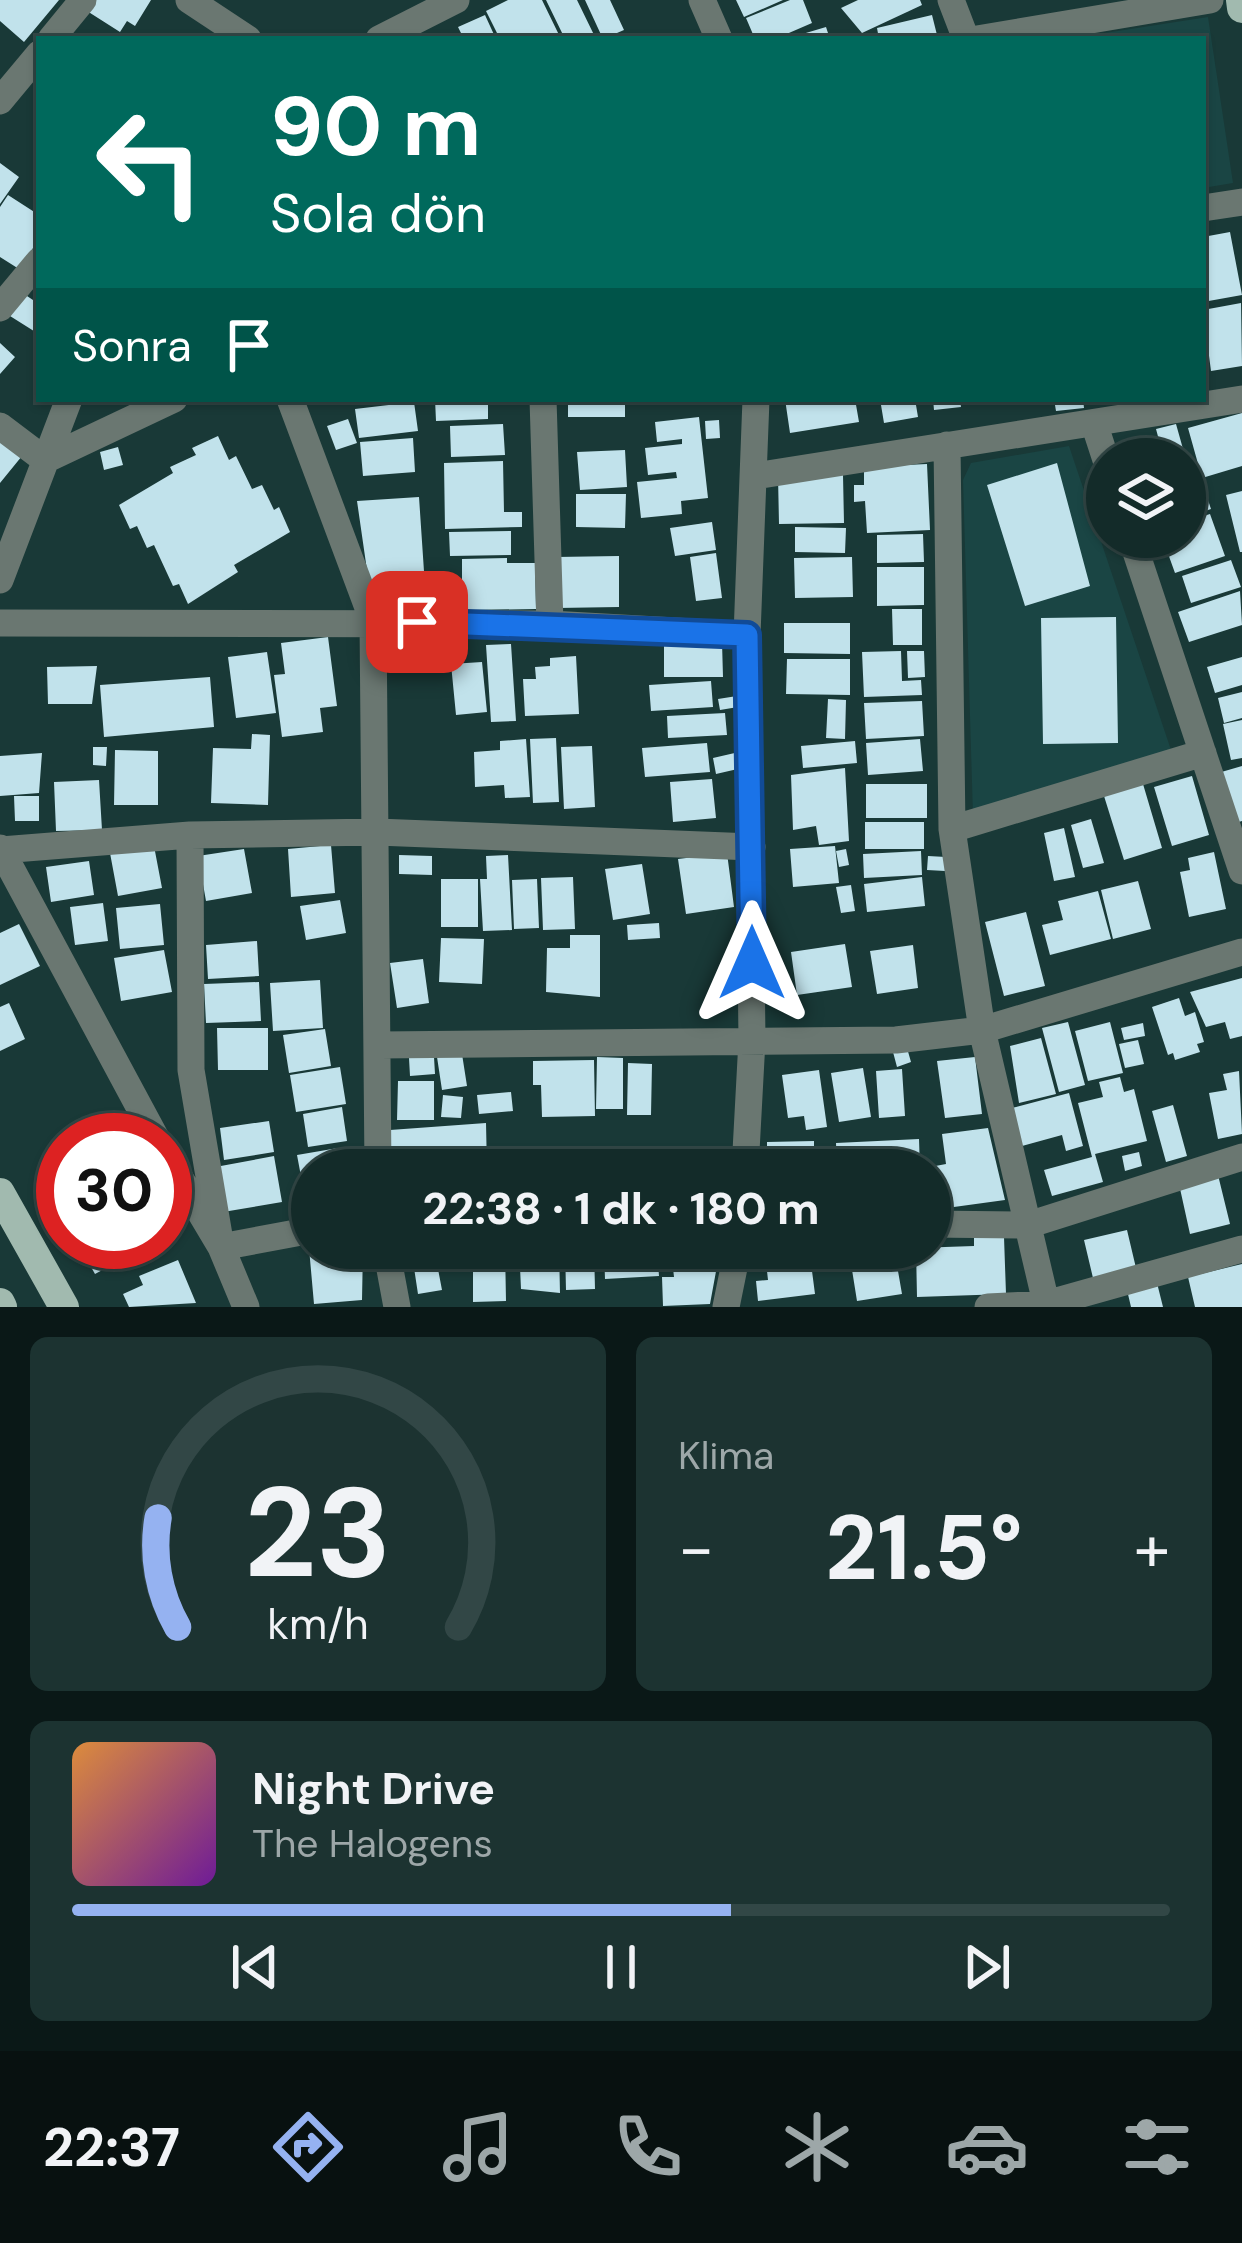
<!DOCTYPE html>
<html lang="tr">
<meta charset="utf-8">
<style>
:root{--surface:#132b29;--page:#1c3331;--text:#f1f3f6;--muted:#9da7a8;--line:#324746;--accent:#95b2f1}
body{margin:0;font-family:"DM Sans",sans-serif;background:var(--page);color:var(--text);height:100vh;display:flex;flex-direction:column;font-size:45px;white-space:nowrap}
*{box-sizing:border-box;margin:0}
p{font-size:39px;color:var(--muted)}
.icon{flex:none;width:66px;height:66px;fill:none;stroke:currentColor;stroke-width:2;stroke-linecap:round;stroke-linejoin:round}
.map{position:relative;height:1307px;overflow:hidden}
.panel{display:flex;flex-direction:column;gap:30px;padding:30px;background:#0a1817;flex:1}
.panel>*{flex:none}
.banner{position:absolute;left:36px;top:36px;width:1170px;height:366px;border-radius:0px;box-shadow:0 3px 9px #0004,0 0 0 3px var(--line);background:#00695c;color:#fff;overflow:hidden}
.controls{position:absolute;left:1086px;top:438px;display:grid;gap:24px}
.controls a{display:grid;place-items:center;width:120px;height:120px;border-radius:50%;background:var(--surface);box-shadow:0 3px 9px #0004,0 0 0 3px var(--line);font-size:60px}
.speed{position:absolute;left:36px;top:1113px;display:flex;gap:24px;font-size:60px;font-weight:700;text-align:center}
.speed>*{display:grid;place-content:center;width:156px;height:156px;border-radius:50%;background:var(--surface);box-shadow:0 3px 9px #0004,0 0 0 3px var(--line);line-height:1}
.speed .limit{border:18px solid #d22;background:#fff;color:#111}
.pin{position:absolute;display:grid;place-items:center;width:102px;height:102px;color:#fff;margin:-51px;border-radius:24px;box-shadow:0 6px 18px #0006}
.me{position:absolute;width:132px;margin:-66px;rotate:0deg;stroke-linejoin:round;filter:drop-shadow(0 0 9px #0008)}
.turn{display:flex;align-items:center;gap:42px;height:252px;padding:0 36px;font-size:54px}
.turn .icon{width:156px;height:156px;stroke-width:2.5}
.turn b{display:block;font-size:84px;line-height:102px}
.then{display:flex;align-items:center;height:114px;padding:0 36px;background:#0003;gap:24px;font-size:45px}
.big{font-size:90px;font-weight:800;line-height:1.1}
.panel .tile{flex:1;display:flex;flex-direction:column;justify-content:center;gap:18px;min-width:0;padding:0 42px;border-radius:18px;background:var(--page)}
.panel .dial{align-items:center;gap:0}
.dial svg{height:312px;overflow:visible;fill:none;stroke:var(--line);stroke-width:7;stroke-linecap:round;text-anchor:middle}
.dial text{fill:var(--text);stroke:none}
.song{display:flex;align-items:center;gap:36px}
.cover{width:144px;height:144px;border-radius:18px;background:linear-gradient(135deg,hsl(30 70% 55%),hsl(280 70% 35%))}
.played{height:12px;border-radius:6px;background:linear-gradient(90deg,var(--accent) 60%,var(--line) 60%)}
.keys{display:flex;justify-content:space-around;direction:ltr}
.heat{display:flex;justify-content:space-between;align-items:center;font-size:66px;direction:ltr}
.panel .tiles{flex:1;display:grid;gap:30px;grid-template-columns:1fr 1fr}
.tile:last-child{grid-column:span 2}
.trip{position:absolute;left:291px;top:1149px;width:660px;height:120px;border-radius:60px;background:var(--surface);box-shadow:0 3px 9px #0004,0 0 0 3px var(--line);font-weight:800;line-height:120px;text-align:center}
.tabs{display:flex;height:192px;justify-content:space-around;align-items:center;background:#081110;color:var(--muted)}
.tabs .icon{width:84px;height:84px}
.tabs .selected{color:var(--accent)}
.tabs b{font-size:54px;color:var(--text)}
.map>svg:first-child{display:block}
</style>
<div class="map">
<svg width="1242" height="1307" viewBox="0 0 1242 1307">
<rect width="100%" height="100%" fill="#193937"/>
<!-- built -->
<path fill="#1a4544" d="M1208,17L1233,183L1203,188V39H1066Z
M1069,446L1173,756L973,816L963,480L971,463Z"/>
<!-- building -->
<path fill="#c1e2eb" d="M0,0H59L24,42L0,21Z
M94,0H151L135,26L127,21L120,32L87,11Z
M508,0H542L561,39H500L486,11Z
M546,0H577L596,39H565Z
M585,0H610L624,30L603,39Z
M736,0H783L744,17Z
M790,0H803L812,23L775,39H755L746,18Z
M858,0H920L922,5L862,33L841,8Z
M485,15L496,39H464L458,27Z
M932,15L938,39H879L877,28Z
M826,27L830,39H790L789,38Z
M0,163L19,177L0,204Z
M8,195L39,215V239L19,269L0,257V207Z
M1230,232L1242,295L1203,302V237Z
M24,294L39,304L37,333L10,316Z
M1241,303L1242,366L1211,371L1203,310Z
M0,343L15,357L0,374Z
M435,399H488V419L436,421Z
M568,399H625V417H568Z
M785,399H855L859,422L790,433Z
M880,399H915L918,417L884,423Z
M933,399H960L961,407L934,410Z
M1054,399H1083L1084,408L1056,411Z
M414,402L418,431L359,438L355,409Z
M1242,413V466L1202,478L1188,428Z
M699,417L708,498L681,501L682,514L641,518L637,482L677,478L676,472L648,475L645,448L682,444V439L657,442L655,422Z
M348,419L357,443L336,450L327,426Z
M719,420L720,438L706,439L705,421Z
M503,424L505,455L451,457L450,426Z
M1176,424L1185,456L1164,459L1156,429Z
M218,436L229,460L236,456L252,489L262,485L274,510L279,507L290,532L234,565L238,572L188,604L179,584L173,586L154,545L147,548L137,526L130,529L119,505L173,473L170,467L196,455L192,448Z
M413,438L415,472L363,476L360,442Z
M0,439L22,456L0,483Z
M118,447L123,465L104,470L100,452Z
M625,450L627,487L580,490L577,452Z
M503,461L504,512H522V527L445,529L444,463Z
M1057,463L1090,586L1025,606L987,485Z
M927,464L930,530L867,533L865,501L854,502V485H864V467Z
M843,475L844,523L779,524L778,476Z
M1205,491L1211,509L1187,517L1185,497Z
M1242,491V552H1240L1226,495Z
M576,494H626L625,528L576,527Z
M419,497L426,601L372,605L357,501Z
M1210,514L1225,556L1175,573L1162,537H1185V522Z
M712,522L716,550L675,556L670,528Z
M795,527L846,528L845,553L795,552Z
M511,531V555L450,556L449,532Z
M923,534L924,562L877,563V535Z
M716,553L722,598L696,601L690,557Z
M619,556V607L557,608L556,557Z
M852,557L853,597L795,598L794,558Z
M507,558V563H535L536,609L462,610V559Z
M1231,560L1241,587L1191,603L1182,576Z
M877,567H924V605L877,606Z
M1240,591L1242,625L1189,642L1178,612Z
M892,609H922V645H893Z
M1116,617L1118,743L1043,744L1041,618Z
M784,623H850V654L784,653Z
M328,637L337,706L320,708L323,732L282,737L274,675L285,674L281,643Z
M722,642L723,677H664V643Z
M511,644L516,721L491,722L486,645Z
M901,651L902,681L921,680L922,695L864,697L862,652Z
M907,651H924L925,677L908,678Z
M267,652L276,713L236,718L228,657Z
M576,656L579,714L525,716L523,679H536L535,667L550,666V658Z
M1242,657V685L1215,693L1207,667Z
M787,659H850V695L786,694Z
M482,662L487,712L456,715L451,664Z
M97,666L92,704H48L47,667Z
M210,677L214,727L104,737L100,685Z
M711,681L713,707L651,711L649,685Z
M1242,692V718L1224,723L1218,698Z
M737,696L738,707L720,710L718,699Z
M828,699L846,700L845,739L826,738Z
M922,701L924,736L866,739L864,703Z
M725,713L727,735L668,738L667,716Z
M1242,720V758L1231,760L1223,724Z
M252,734L270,735L268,805L211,803L213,748L251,749Z
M556,738L559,802L533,803L530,739Z
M526,739L530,797L505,798L504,785L475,787L474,752L500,750V741Z
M920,739L923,771L868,775L866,743Z
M855,741L857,763L803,768L801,746Z
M707,743L710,772L645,777L642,748Z
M592,746L595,807L564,809L561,747Z
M93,747H107L106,766L93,765Z
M115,750L158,751V805H114Z
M739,752L742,768L716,774L713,758Z
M42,753L39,793L0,796V756Z
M1242,766V821L1232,824L1218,773Z
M845,768L849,841L819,845L816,826L793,830L791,775Z
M1192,776L1209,835L1172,846L1154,787Z
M712,779L716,818L673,822L670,782Z
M99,780L102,830L56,831L54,782Z
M866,784H927V818H866Z
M1143,784L1162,848L1124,860L1104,796Z
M14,796H39V821H15Z
M1091,819L1104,863L1083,868L1071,825Z
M865,822H924V849H865Z
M1064,828L1075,877L1054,881L1044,833Z
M331,845L335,893L291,897L288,849Z
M154,846L162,888L118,896L110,853Z
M835,846L839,883L793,887L790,849Z
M244,849L252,893L206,901L198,856Z
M846,849L849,865L839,867L836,851Z
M921,851L922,875L864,878L863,854Z
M1214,852L1226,909L1189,917L1180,872L1190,870L1188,858Z
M727,853L734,907L686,914L678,859Z
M399,855L432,856V875L399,874Z
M508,855L512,930L483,931L480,879H487L486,856Z
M928,856L946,857L945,871L927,870Z
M89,861L94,895L51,902L46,867Z
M642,864L650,914L613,920L605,869Z
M573,877L575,929L543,930L541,878Z
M922,877L925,906L867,912L864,884Z
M441,879H478V927H441Z
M537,879L539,928L514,929L512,880Z
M1138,881L1151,929L1113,939L1101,890Z
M851,885L855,911L841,913L836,887Z
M1098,891L1111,939L1050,955L1042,925L1063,920L1058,901Z
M340,900L346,933L306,940L300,906Z
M103,903L108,941L75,945L70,907Z
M160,904L164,945L120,949L116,908Z
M1026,912L1045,986L1004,996L985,922Z
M659,923L660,938L628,940L627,925Z
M19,924L40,966L0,985V933Z
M570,935H600V997L546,992L547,948H570Z
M441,938L484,939L482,984L439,982Z
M257,941L259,976L208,979L206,945Z
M845,944L852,987L797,995L791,952Z
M913,945L918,988L877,994L870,951Z
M164,950L172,992L121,1001L114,958Z
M423,959L429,1003L397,1008L390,963Z
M1242,978V1036L1230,1039L1225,1022L1206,1027L1190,992Z
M320,980L323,1028L273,1031L270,983Z
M259,982L261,1021L206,1023L204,984Z
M1179,998L1185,1016L1195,1012L1204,1042L1197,1044L1200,1052L1175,1060L1173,1053L1168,1055L1152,1007Z
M9,1003L25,1039L0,1051V1007Z
M1068,1022L1085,1085L1059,1092L1042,1028Z
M1110,1022L1123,1073L1088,1081L1075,1031Z
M1143,1023L1145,1036L1124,1040L1121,1028Z
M217,1028H268V1070H218Z
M325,1029L331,1066L289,1073L283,1035Z
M1041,1038L1056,1094L1019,1103L1010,1046Z
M1138,1040L1144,1064L1125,1068L1119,1044Z
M907,1048L911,1062L897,1067L893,1052Z
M462,1054L467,1086L442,1090L437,1057Z
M434,1057L435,1074L410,1076L409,1058Z
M597,1057L623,1058V1109H596Z
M975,1057L982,1114L945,1118L937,1061Z
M594,1060L595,1116L542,1117L541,1085H533V1061Z
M628,1063L652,1064L651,1115H627Z
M340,1067L346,1104L296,1112L290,1075Z
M863,1068L871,1117L839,1122L831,1073Z
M902,1069L905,1116L879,1118L876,1071Z
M819,1070L827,1127L806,1130L804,1116L788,1118L782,1075Z
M1239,1071L1242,1134L1218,1139L1209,1093L1227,1090L1223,1074Z
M1120,1077L1124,1092L1134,1089L1147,1141L1095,1154L1103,1182L1052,1196L1044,1170L1092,1157L1078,1103L1103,1097L1099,1082Z
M398,1081H434V1120H397Z
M511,1092L513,1111L479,1114L477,1095Z
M1069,1093L1083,1146L1066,1151L1062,1135L1022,1146L1012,1108Z
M443,1095L463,1097L461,1118L441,1117Z
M1173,1105L1187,1156L1166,1162L1152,1111Z
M342,1107L347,1141L308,1147L303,1114Z
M269,1121L274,1152L224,1160L220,1128Z
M486,1123L487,1170H391L390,1130Z
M988,1128L1005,1200L932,1210L930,1167L946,1164L942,1134Z
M919,1139L920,1170H837L836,1143Z
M814,1141V1170H767V1142Z
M715,1146L717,1170H654L653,1152Z
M338,1148L342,1170H312V1202L306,1203L297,1155Z
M1139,1152L1142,1166L1125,1171L1122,1156Z
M274,1156L282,1202L217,1213L210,1168Z
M63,1175V1214L47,1184Z
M1218,1175L1230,1224L1190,1234L1179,1184Z
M1127,1230L1136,1268L1093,1278L1084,1240Z
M1004,1237L1006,1294L917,1297L916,1248L974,1246V1238Z
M77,1242H154L95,1274Z
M309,1248H363L362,1300L314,1304Z
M411,1248H454L456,1266L438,1269L442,1290L418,1294Z
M473,1248H505L506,1301L473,1302Z
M506,1248H559L560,1293L521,1289L520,1267L507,1268Z
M565,1248H594L595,1289L566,1290Z
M617,1248H657L659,1276L605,1279L604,1250Z
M809,1248L815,1294L758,1301L756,1281L768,1280L765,1253Z
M894,1248L902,1294L857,1301L849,1251Z
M178,1260L196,1303L129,1307L123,1294L143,1285L139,1276Z
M1242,1264V1307H1195L1188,1277Z
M717,1266L710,1304L663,1306L662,1277H674L673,1268Z
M1157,1283L1163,1307H1131L1127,1290Z"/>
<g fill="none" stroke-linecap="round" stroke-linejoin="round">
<!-- minor -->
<path stroke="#6a7771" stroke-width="27" d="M189,0L248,39
M702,0L719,39
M951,0L966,39
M51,39L83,0
M379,39L456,0
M977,39L1210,0
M0,101L39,54
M1203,208L1242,202
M0,308L39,261
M290,399L373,621L378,1170
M543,399L550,624
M1094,423L1107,463
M0,426L45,460L174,399
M947,445L952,829L982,1030L1047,1307
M755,476L1242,399
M1131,537L1242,871
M0,580L69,399
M0,623L550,624L747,635
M952,829L1203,753
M190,835L191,1070L221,1247
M0,848L157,1140
M1,850L190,835L377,832L752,847
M380,1045L896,1040L982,1030L1242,952
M165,1153L221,1247L246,1307
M745,1170L752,1040L747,635L756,399
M930,1224L1028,1225L1242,1157
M221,1247L312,1230
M386,1248L397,1307
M726,1307L738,1248
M988,1307L1046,1304L1242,1249"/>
<!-- major -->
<path stroke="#a1baaf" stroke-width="30" d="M1241,0L1242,8
M0,1193L64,1307
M0,1303L2,1307"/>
</g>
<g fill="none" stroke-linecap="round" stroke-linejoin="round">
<defs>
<path id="route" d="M417,622L747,635L752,963"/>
</defs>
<!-- route casing -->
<use href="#route" stroke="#114b97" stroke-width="30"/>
<!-- route -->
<use href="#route" stroke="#1a73e8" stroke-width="21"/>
</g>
</svg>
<div class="controls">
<a><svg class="icon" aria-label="layers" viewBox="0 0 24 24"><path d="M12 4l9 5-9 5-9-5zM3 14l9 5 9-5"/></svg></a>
</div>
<div class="speed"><div class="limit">30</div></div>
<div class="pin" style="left:417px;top:622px;background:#d93025"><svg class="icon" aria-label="arrive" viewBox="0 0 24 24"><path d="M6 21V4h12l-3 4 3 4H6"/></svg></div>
<svg class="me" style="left:752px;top:963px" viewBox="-20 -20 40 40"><path d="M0-17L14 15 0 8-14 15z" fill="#1a73e8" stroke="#fff" stroke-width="4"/></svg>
<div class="trip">22:38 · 1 dk · 180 m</div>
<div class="banner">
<div class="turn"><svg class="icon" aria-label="left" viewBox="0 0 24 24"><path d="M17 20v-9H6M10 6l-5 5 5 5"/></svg><div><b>90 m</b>Sola dön</div></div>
<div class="then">Sonra<svg class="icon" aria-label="arrive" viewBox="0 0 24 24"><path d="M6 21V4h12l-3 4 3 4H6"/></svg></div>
</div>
</div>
<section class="panel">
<div class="tiles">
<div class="tile dial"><svg viewBox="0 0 100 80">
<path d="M14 69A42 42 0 1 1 86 69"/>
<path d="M14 69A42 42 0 0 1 9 41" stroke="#95b2f1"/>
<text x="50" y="56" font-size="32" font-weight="700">23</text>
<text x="50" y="72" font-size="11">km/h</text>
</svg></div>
<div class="tile"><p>Klima</p>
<div class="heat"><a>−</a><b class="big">21.5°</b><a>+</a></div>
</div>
<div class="tile">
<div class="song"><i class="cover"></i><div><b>Night Drive</b><p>The Halogens</p></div></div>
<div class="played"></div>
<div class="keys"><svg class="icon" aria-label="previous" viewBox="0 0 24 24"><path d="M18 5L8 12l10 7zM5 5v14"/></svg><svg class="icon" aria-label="pause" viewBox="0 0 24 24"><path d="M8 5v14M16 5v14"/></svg><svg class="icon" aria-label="next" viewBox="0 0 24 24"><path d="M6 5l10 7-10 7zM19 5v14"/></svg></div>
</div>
</div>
</section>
<nav class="tabs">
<b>22:37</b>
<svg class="icon selected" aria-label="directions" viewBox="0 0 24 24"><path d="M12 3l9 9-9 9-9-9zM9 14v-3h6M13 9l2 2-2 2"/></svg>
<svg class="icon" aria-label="music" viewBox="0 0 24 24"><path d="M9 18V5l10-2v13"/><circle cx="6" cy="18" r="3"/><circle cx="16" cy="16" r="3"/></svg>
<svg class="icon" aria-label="phone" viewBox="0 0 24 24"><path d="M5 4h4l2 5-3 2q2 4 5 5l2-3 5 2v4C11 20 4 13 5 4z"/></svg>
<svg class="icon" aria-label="climate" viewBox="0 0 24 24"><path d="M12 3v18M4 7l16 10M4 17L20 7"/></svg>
<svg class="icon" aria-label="car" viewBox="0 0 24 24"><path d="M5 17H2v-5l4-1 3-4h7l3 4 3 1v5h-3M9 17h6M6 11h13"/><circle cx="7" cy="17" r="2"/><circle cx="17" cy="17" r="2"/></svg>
<svg class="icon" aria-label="filters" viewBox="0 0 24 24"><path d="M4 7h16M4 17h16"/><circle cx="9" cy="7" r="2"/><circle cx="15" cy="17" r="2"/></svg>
</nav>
